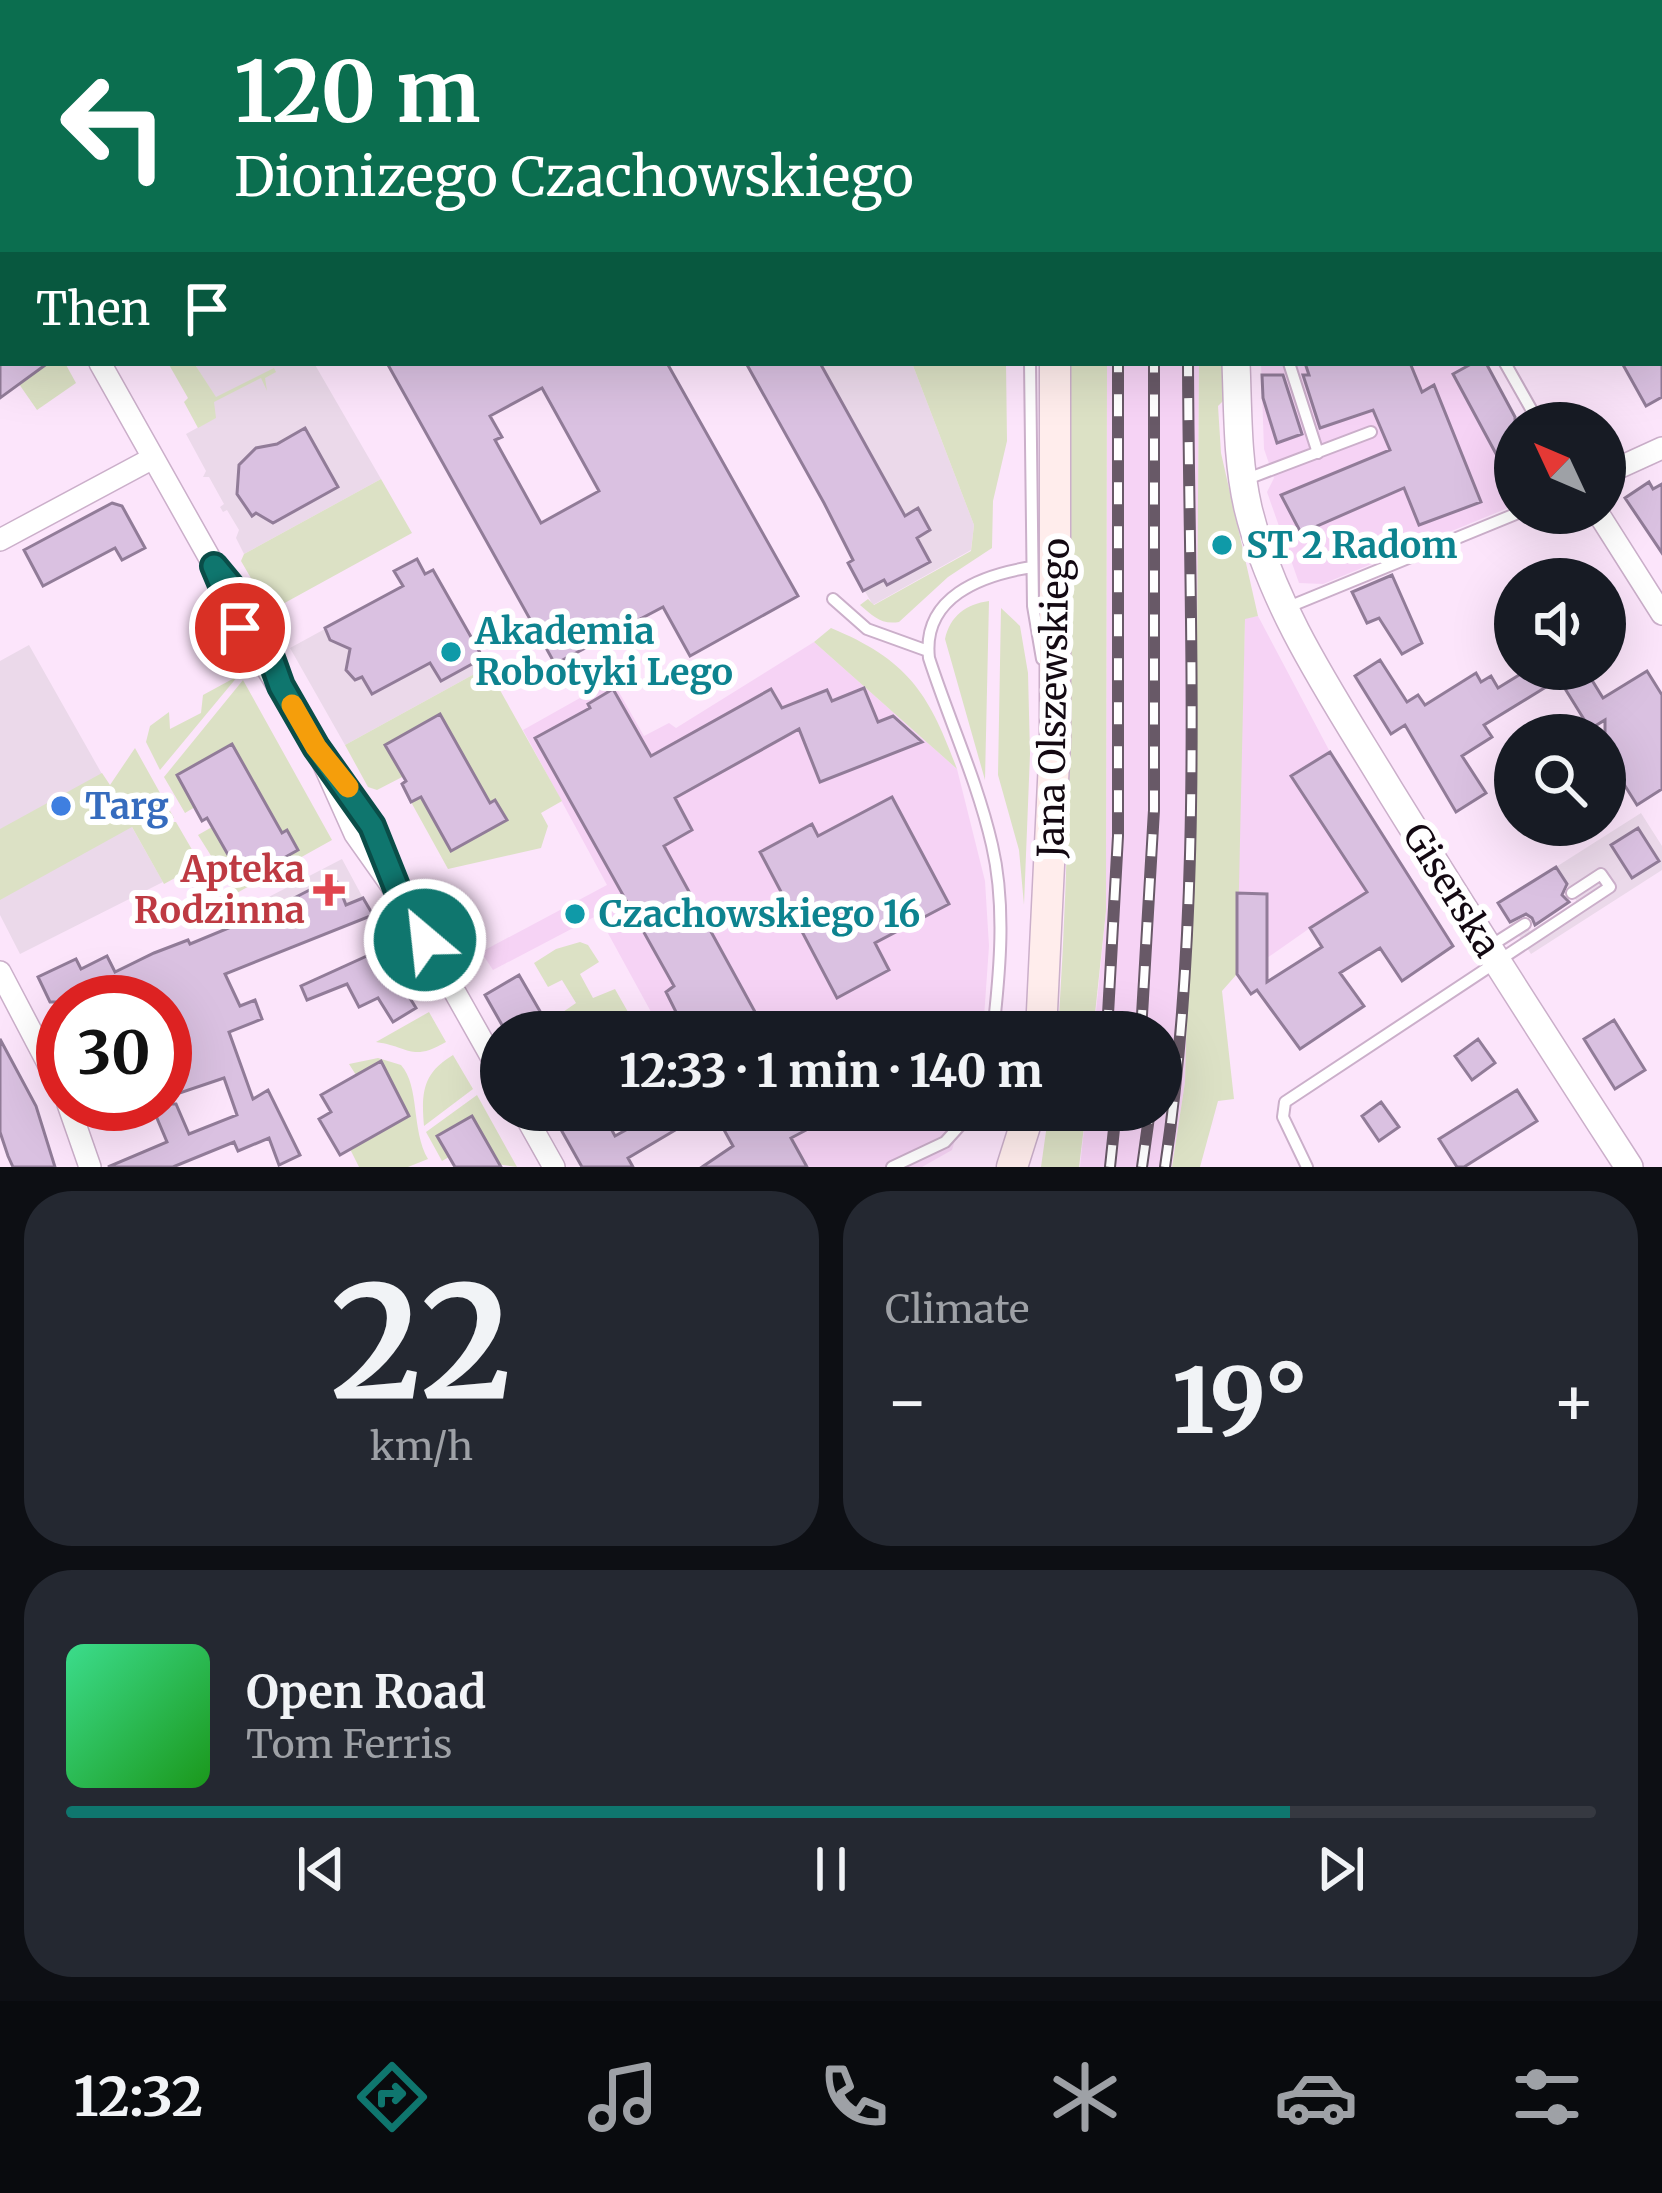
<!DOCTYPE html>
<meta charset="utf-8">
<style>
:root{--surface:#171b24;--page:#242831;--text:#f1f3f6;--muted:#9ea1a6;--line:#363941;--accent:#0f766e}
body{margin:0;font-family:Merriweather,serif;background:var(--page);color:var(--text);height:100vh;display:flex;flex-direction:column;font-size:45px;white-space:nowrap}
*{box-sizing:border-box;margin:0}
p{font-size:39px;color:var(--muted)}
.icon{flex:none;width:66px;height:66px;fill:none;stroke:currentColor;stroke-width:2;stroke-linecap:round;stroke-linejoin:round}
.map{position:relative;height:1167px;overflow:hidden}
.panel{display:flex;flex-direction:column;gap:24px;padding:24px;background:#0d0f14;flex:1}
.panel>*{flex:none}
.banner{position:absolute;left:0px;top:0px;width:1662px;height:366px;box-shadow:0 12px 48px #0002;background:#0b6e4f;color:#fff;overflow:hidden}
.needle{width:78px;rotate:314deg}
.tools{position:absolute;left:1494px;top:402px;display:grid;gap:24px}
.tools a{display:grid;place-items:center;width:132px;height:132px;border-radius:50%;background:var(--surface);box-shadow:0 12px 48px #0002;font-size:60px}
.speed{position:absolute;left:36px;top:975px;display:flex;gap:24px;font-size:60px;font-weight:700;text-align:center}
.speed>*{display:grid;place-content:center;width:156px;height:156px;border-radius:50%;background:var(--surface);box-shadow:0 12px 48px #0002;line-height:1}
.speed .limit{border:18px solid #d22;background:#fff;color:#111}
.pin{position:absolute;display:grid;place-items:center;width:102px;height:102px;color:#fff;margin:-51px;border:6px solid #fff;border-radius:50%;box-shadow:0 3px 12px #0007}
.me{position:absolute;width:132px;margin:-66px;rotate:332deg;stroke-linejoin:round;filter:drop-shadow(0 0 9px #0008)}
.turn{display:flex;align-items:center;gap:42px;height:252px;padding:0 36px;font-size:54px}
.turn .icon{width:156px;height:156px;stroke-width:2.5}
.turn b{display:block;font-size:84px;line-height:102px}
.then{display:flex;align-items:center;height:114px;padding:0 36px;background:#0003;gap:24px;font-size:45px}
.big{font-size:90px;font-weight:800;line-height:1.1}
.panel .tile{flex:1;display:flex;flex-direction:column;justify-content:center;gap:18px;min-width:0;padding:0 42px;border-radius:48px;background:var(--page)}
.panel .dial{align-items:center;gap:0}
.dial b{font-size:156px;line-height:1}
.song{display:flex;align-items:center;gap:36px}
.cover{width:144px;height:144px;border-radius:18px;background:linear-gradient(135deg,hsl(150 70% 55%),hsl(120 70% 35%))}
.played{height:12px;border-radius:6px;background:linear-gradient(90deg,var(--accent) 80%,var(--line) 80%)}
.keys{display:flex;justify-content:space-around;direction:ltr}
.heat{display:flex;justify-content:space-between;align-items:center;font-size:66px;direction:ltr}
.panel .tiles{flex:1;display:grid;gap:24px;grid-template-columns:1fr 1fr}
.tile:last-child{grid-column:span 2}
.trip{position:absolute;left:480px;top:1011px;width:702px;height:120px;border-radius:60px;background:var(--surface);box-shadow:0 12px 48px #0002;font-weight:800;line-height:120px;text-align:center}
.dock{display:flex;height:192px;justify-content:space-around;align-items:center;background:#090b0e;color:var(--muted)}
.dock .icon{width:84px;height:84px}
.dock .selected{color:var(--accent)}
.dock b{font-size:54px;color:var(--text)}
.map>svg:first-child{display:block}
</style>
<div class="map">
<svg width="1662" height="1167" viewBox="0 0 1662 1167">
<rect width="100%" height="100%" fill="#fce5fb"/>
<!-- commercial -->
<path fill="#ebd9ea" d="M194,363H314L381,479L244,554L236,538L239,530L227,510L223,512L220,507L224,504L209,477H203L206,471L186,434L215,418L212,405L216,398Z
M746,363H912L974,525L971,550L873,605L848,563L853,560L824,502Z
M433,570L487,667L345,745L290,648Z
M29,645L163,882L20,954L0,915V661Z
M1641,813L1662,846V870L1531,954L1510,922L1519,916L1530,931L1577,902L1556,867Z
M342,859L363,898L346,905L337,883L327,878L298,896L264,910L259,902Z"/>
<!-- built -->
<path fill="#f6d3f5" d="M1107,363H1199L1197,637L1185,1082L1172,1167H1080L1086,1110H1161V1032H1094L1106,911Z
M1261,363H1486L1518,423H1515V505L1323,584L1299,583L1267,492L1274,478L1264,449Z
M1258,616L1330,752L1434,913L1340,973L1310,928L1267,958V895L1237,893L1245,618Z
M814,642L957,769L985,881L989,946L983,1032H686L680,1020L662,1032L598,915L493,970L481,952L607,885L523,730L612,680L644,736L669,723L676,728Z
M727,1110H964L952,1150L922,1167H750Z"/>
<!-- green -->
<path fill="#dce1c5" d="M39,363H65L76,383L37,410L19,384Z
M168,363H194L216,397L274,368L276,372L265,378L267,391L261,378L214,402L216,418L198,428L184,402L188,398Z
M912,363H1006L1007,441L993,501L992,548L948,577L899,622C881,625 873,616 860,605L868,599L874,605L971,551L974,525Z
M1070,363H1107L1106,911L1093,1032H1058C1073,809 1071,587 1070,363Z
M1199,363H1223L1224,400L1218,406L1221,453L1258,616L1245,619L1237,974L1222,991L1234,1099L1218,1101L1200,1167H1172L1185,1082L1197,637Z
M381,479L412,533L270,611L241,561L244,554Z
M989,601L985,780L945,639C950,616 966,604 989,601Z
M1001,608L1020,626L1028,673L1030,754L1024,905L1019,850L998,775Z
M831,628C908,660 929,693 957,769L814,642Z
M487,667L562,801L541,813L548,826L541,848L448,869L411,802L421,797L452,851L506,820L496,801L490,803L440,715L386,745L395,763L408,774L377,790L368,787L345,745Z
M238,676L160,770L146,742L150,726L169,712L170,729L201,713L203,695Z
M243,680L332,840L235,894L198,835L212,827L243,881L298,851L287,831L282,833L232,745L177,775L187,793L200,804L185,813L164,777Z
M135,748L174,818L137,817L140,822H176L198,860L197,866L164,884L132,827L0,900V829L102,773L110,785Z
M580,942L588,945L599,962L580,974L593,998L615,989L628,1012L627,1021L610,1032H575L563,1012L576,1003L562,980L548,987L534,963L556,949Z
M429,1012L446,1042C411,1062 411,1047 376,1042Z
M453,1055L473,1089L424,1126C421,1092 423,1073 453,1055Z
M378,1058L401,1065C420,1086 411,1130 428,1159L408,1167H359L350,1149L391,1079L381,1061L356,1075L349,1064Z
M477,1095L517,1167L449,1157L442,1161L426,1132Z
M1049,1110H1086L1079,1167H1041Z"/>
<!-- building -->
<path fill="#dac1e1" stroke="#917c98" stroke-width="3" fill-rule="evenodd" d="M0,363H48L0,398Z
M387,363H667L798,596L690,656L663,607L555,664ZM542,388L599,491L541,523L495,440L502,437L490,416Z
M746,363H820L905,516L918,508L930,530L917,538L930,562L887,585L884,580L863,591L848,563L853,560L824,503Z
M1305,363H1410L1422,392L1434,385L1481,502L1419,525L1404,488L1301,533L1281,495L1390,450L1373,410L1320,428L1303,375H1309Z
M1473,363H1486L1515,417V489L1453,374Z
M1622,363H1662V397L1646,406Z
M1262,375H1283L1302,434L1277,443L1263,398Z
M305,428L338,487L273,523L256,513L252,516L237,494L239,465L256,448L277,444Z
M1649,482L1653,489L1662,484V553L1625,498Z
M112,503L122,506L145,548L122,560L115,548L43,586L24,550Z
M417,559L425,574L433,570L483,658L441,681L430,663L372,694L362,677L355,680L346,670L350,649L330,640L325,628L403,586L394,571Z
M1392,575L1422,643L1402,654L1379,618L1367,623L1352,592Z
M1380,660L1407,702L1418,695L1425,705L1476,673L1481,682L1491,676L1498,688L1529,669H1585L1603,698L1647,671L1662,695V789L1637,805L1605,754V720L1590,729L1559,679L1484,725L1492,737L1462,756L1486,793L1456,812L1405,725L1391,734L1355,676Z
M864,688L878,722L893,716L922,742L820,782L799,729L675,798L692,830L664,846L766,1032H686L666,992L674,986L535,738L590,708L588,704L613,689L651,756L771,689L782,708L827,690L832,701Z
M440,714L490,803L495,800L507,820L451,851L421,797L411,802L402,784L406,781L385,745Z
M232,744L282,833L287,830L298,850L243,881L207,818L202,821L177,775Z
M1330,752L1453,946L1402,981L1380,948L1340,973L1364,1006L1300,1049L1257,990L1251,994L1237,974V893L1267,894V982L1322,947L1310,928L1367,892L1291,776Z
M892,797L949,904L875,943L889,970L837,998L760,852L812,824L818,836Z
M1638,828L1659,861L1632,878L1611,845Z
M1556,867L1567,884L1562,895L1569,902L1535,925L1532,918L1526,914L1510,922L1498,903Z
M329,880L337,882L346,905L363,898L373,915L225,974L240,1006L255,1000L262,1019L229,1032L253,1099L268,1090L300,1155L279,1165L269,1138L238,1151L234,1142L173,1167H108L167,1142L151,1104H176L189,1134L237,1115L224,1078L165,1098V1002H50L38,977L76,959L81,969L107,956L115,972L154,953L188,940L190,944L265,913Z
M389,946L397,964L391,967L416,1008L393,1022L378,998L359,1007L347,984L307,1000L301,986Z
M519,975L552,1032H506L485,995Z
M1614,1020L1645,1070L1615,1089L1584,1039Z
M0,1039L36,1106L55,1167H13L8,1156L0,1132Z
M1478,1039L1495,1063L1472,1080L1455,1056Z
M381,1061L409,1116L340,1155L319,1119L331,1112L321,1095Z
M1517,1090L1537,1121L1464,1167H1457L1439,1139Z
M1381,1102L1399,1127L1379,1141L1362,1116Z
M550,1110H601L615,1136L662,1110H709L628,1158L633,1167H582Z
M713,1110H844L791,1138L807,1167H702L733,1146Z
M472,1116L501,1167H455L437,1136Z"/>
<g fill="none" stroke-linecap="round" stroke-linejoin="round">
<defs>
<path id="service" d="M554,0L556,3
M885,0L886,3
M1032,3V0
M1030,363L1033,606L1042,659
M1289,363L1318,453
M1505,363L1539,423
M1247,479L1371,432
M833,599L867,629L928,651
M1286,608L1518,513
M1492,945L1525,924
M993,1032C1000,971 1006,905 992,845C977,780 949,720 929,658C922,597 981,575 1032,567
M892,1167L945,1142L974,1110
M1307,1167L1283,1117L1285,1102L1610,887L1601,874L1572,893"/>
<path id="minor" d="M1522,0L1524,3
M105,3L110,0
M0,88L3,87
M0,186L3,191
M1659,248L1662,253
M100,363L213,564L254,620L273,663
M1605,474L1662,448
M1598,513L1662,614
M0,540L153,458
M214,566L230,609L316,747L355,834L408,909L501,1074
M331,765L372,826L389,868
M0,972L63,1092
M68,1104L90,1167
M522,1110L554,1167"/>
<path id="tertiary" d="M1232,0V3
M1236,363C1238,412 1237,460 1248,508C1273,611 1336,701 1390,791C1468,917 1548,1042 1629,1167"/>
<path id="secondary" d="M1053,0V3
M1041,1032L1055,740V363
M1012,1167L1030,1110"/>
</defs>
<!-- service casing -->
<use href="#service" stroke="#cbafca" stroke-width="14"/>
<!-- minor casing -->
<use href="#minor" stroke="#cbafca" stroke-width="24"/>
<!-- tertiary casing -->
<use href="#tertiary" stroke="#cbafca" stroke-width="30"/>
<!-- secondary casing -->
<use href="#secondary" stroke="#cbafca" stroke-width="33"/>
<!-- service -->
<use href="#service" stroke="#fff" stroke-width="10"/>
<!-- minor -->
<use href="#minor" stroke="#fff" stroke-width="21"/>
<!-- tertiary -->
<use href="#tertiary" stroke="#fff" stroke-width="27"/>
<!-- secondary -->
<use href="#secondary" stroke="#ffedec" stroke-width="30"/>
<defs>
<path id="rail" d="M1117,0V3
M1136,0V3
M1169,0V3
M1187,0V3
M1107,1032L1118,836V363
M1141,1032L1154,810V363
M1110,1167L1116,1110
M1142,1167L1150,1110
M1165,1167C1204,904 1189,628 1188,363"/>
</defs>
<!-- rail casing -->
<use href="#rail" stroke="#685967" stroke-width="12"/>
<!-- rail -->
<use href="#rail" stroke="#fff" stroke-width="8" stroke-dasharray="22" stroke-linecap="butt"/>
</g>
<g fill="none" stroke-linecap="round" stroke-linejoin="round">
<defs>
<path id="route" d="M240,628L214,566L243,601L262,633L281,686L316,747L372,826L400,896L425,940"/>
</defs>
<!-- route casing -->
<use href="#route" stroke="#0a4d48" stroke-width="30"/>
<!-- route -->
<use href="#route" stroke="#0f766e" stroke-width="21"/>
<!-- slow -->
<path stroke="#f59e0b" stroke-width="21" d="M292,705L316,747L348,787"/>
</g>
<!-- markers -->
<g fill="#0f9aa8" stroke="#fff" stroke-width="4.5">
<circle cx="1222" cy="545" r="12"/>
<circle cx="451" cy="652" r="12"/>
<circle cx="575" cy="914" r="12"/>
</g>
<circle fill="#3f7fe0" stroke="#fff" stroke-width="4.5" cx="61" cy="806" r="12"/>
<path fill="#e0444e" stroke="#fff" stroke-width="4.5" d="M323 872h12v12h12v12h-12v12h-12v-12h-12v-12h12z"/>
<g text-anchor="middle" stroke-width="12" stroke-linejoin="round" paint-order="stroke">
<!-- culture labels -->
<g font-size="36" font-weight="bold" fill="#0d838f" stroke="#fff" text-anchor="start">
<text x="1246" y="558">ST 2 Radom</text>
<text x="475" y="644">Akademia<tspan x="475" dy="41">Robotyki Lego</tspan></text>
<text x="599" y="927">Czachowskiego 16</text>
</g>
<!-- street labels -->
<g font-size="36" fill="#130912" stroke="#fff">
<text transform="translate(1053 698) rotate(-89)" y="13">Jana Olszewskiego</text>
<text transform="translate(1452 890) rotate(58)" y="13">Giserska</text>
</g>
<!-- shop labels -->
<g font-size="36" font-weight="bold" fill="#366cbe" stroke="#fff" text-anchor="start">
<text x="85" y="819">Targ</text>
</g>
<!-- health labels -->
<g font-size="36" font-weight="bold" fill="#be3a42" stroke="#fff" text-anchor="end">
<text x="305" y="882">Apteka<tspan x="305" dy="41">Rodzinna</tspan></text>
</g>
</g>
</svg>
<div class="tools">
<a><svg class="needle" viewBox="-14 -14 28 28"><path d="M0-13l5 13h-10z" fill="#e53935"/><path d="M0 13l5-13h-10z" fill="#9ea1a6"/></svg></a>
<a><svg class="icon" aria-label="sound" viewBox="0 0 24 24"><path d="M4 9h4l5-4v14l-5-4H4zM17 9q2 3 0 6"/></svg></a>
<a><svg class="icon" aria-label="search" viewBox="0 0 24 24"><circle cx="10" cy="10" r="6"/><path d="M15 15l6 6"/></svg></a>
</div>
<div class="speed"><div class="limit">30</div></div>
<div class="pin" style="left:240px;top:628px;background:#d93025"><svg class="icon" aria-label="arrive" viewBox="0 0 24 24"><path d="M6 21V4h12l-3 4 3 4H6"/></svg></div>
<svg class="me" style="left:425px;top:940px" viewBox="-20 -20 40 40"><circle r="17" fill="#0f766e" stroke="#fff" stroke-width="3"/><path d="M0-11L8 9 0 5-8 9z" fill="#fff"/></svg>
<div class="trip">12:33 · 1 min · 140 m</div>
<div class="banner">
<div class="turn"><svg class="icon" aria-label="left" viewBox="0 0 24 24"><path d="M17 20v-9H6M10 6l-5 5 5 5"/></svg><div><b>120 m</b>Dionizego Czachowskiego</div></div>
<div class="then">Then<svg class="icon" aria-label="arrive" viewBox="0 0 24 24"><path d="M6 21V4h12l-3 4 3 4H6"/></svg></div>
</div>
</div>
<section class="panel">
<div class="tiles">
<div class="tile dial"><b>22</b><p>km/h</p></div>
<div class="tile"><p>Climate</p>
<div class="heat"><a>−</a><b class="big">19°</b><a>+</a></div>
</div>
<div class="tile">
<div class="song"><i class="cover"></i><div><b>Open Road</b><p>Tom Ferris</p></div></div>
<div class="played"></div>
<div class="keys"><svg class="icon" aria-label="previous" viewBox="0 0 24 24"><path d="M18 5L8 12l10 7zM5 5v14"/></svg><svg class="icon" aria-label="pause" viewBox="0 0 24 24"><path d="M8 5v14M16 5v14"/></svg><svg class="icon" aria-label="next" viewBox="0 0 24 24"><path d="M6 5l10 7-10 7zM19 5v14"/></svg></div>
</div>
</div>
</section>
<nav class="dock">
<b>12:32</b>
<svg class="icon selected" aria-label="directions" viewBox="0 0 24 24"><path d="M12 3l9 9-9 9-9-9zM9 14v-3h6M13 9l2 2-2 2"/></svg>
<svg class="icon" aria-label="music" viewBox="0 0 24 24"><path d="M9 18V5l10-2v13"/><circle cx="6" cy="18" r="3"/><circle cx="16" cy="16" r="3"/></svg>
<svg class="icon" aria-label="phone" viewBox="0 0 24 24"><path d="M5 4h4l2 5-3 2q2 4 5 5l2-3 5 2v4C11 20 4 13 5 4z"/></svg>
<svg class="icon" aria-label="climate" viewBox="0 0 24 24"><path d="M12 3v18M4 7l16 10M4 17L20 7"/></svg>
<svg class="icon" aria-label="car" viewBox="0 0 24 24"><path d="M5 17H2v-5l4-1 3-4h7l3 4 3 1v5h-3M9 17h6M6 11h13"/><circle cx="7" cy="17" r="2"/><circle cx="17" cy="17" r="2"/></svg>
<svg class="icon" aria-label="filters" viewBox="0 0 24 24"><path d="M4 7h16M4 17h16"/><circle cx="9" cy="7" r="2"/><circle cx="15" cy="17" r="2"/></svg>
</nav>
